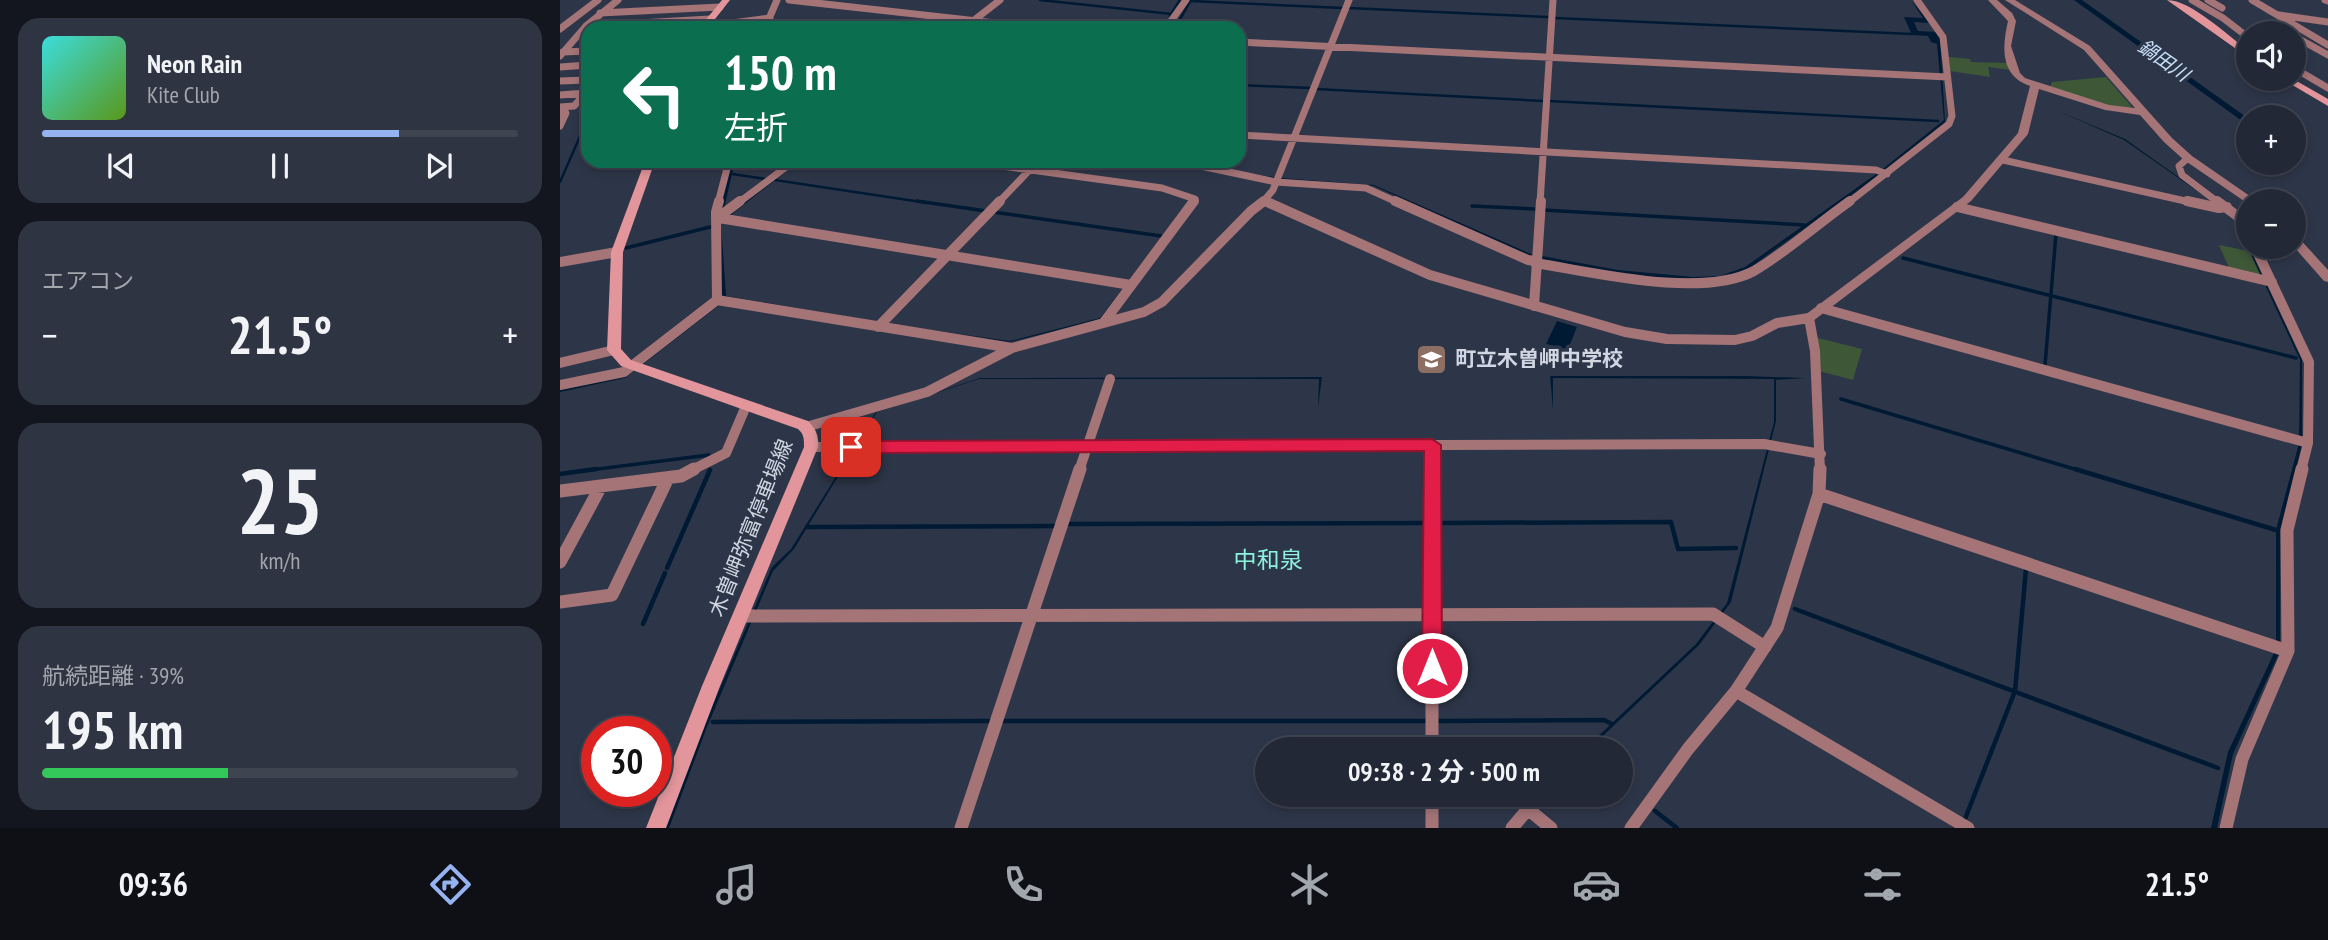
<!DOCTYPE html>
<html lang="ja">
<meta charset="utf-8">
<style>
:root{--surface:#222836;--page:#2e3442;--text:#f1f3f6;--muted:#a2a6ad;--line:#3f4451;--accent:#95b2f1}
body{margin:0;font-family:"PT Sans Narrow","Noto Sans JP",sans-serif;background:var(--page);color:var(--text);height:100vh;display:flex;flex-direction:column;font-size:26px;white-space:nowrap}
*{box-sizing:border-box;margin:0}
p{font-size:23px;color:var(--muted)}
.icon{flex:none;width:38px;height:38px;fill:none;stroke:currentColor;stroke-width:2;stroke-linecap:round;stroke-linejoin:round}
.map{position:relative;flex:1;overflow:hidden}
.panel{display:flex;flex-direction:column;gap:18px;padding:18px;background:#13161e;width:560px}
.panel>*{flex:none}
.hud{position:absolute;left:21px;top:21px;width:665px;height:147px;border-radius:21px;box-shadow:0 4px 10px #0003,0 0 0 2px var(--line);background:#0b6e4f;color:#fff;overflow:hidden}
.tools{position:absolute;left:1676px;top:21px;display:grid;gap:14px}
.tools a{display:grid;place-items:center;width:70px;height:70px;border-radius:50%;background:var(--surface);box-shadow:0 4px 10px #0003,0 0 0 2px var(--line);font-size:35px}
.speed{position:absolute;left:21px;top:716px;display:flex;gap:14px;font-size:35px;font-weight:700;text-align:center}
.speed>*{display:grid;place-content:center;width:91px;height:91px;border-radius:50%;background:var(--surface);box-shadow:0 4px 10px #0003,0 0 0 2px var(--line);line-height:1}
.speed .limit{border:10px solid #d22;background:#fff;color:#111}
.pin{position:absolute;display:grid;place-items:center;width:60px;height:60px;color:#fff;margin:-30px;border-radius:14px;box-shadow:0 4px 10px #0006}
.me{position:absolute;width:77px;margin:-38px;rotate:0deg;stroke-linejoin:round;filter:drop-shadow(0 0 5px #0008)}
.turn{display:flex;align-items:center;gap:24px;height:147px;padding:0 28px;font-size:32px}
.turn .icon{width:91px;height:91px;stroke-width:2.5}
.turn b{display:block;font-size:49px;line-height:60px}
.big{font-size:52px;font-weight:700;line-height:1.1}
.panel .tile{flex:1;display:flex;flex-direction:column;justify-content:center;gap:10px;min-width:0;padding:0 24px;border-radius:21px;background:var(--page)}
.panel .dial{align-items:center;gap:0}
.dial b{font-size:91px;line-height:1}
.song{display:flex;align-items:center;gap:21px}
.cover{width:84px;height:84px;border-radius:10px;background:linear-gradient(135deg,hsl(180 70% 55%),hsl(90 70% 35%))}
.played{height:7px;border-radius:4px;background:linear-gradient(90deg,var(--accent) 75%,var(--line) 75%)}
.keys{display:flex;justify-content:space-around;direction:ltr}
.heat{display:flex;justify-content:space-between;align-items:center;font-size:38px;direction:ltr}
.charge{height:10px;border-radius:5px;background:linear-gradient(90deg,#34c759 39%,var(--line) 0)}
.trip{position:absolute;left:695px;top:737px;width:378px;height:70px;border-radius:35px;background:var(--surface);box-shadow:0 4px 10px #0003,0 0 0 2px var(--line);font-weight:700;line-height:70px;text-align:center}
.dock{display:flex;height:112px;justify-content:space-around;align-items:center;background:#0e1016;color:var(--muted)}
.dock .icon{width:49px;height:49px}
.dock .active{color:var(--accent)}
.dock b{font-size:32px;color:var(--text)}
main{display:flex;flex:1;min-height:0}
.map>svg:first-child{display:block}
</style>
<main>
<section class="panel">
<div class="tile">
<div class="song"><i class="cover"></i><div><b>Neon Rain</b><p>Kite Club</p></div></div>
<div class="played"></div>
<div class="keys"><svg class="icon" aria-label="previous" viewBox="0 0 24 24"><path d="M18 5L8 12l10 7zM5 5v14"/></svg><svg class="icon" aria-label="pause" viewBox="0 0 24 24"><path d="M8 5v14M16 5v14"/></svg><svg class="icon" aria-label="next" viewBox="0 0 24 24"><path d="M6 5l10 7-10 7zM19 5v14"/></svg></div>
</div>
<div class="tile"><p>エアコン</p>
<div class="heat"><a>−</a><b class="big">21.5°</b><a>+</a></div>
</div>
<div class="tile dial"><b>25</b><p>km/h</p></div>
<div class="tile"><p>航続距離 · 39%</p><b class="big">195 km</b><div class="charge"></div></div>
</section>
<div class="map">
<svg width="1768" height="828" viewBox="0 0 1768 828">
<rect width="100%" height="100%" fill="#2d3648"/>
<!-- green -->
<path fill="#3e5737" d="M1389,57L1410,59L1411,62L1449,63L1451,70L1428,67L1430,77L1390,71Z
M1546,77L1572,107L1557,109L1490,87L1492,82Z
M1659,245L1689,251L1702,277L1670,270Z
M1258,338L1302,349L1293,380L1259,371Z"/>
<!-- water -->
<path fill="#001a34" d="M1351,0L1370,23L1354,22L1358,31L1377,32L1380,37L1385,122L1322,173L1188,269C1138,291 1023,270 970,256L814,186L721,179L650,168L721,178L814,185L971,254L1058,270L1133,277L1160,276L1185,267L1319,172L1384,120L1377,44L1371,42L1368,36L1352,35L1344,17L1363,18Z
M1514,0H1522L1689,119V126Z
M1496,110L1565,139L1675,217L1742,360V445L1720,531V642L1718,655L1673,754L1657,828H1651L1668,752L1714,653L1716,643V530L1739,443L1740,360L1673,216L1564,140Z
M172,161H175L162,217L165,218L239,161L161,223L166,296L356,328L450,341L540,318L630,200L542,319L450,342L391,333L357,331L166,300L65,378L0,392V388L65,374L161,300L157,224Z
M997,321L1017,327L1008,349L986,344Z
M990,376H1186L1245,378L1216,380V421L1171,602L1139,645L1029,749H1026L1032,742L1136,644L1167,603L1214,422V379L993,378V410Z
M762,377L758,408L759,379H419L317,412L234,549L213,571L147,727L109,828H106L143,728L212,567L231,549L316,412L420,378Z"/>
<g fill="none" stroke-linecap="round" stroke-linejoin="round">
<!-- stream-far2 -->
<path stroke="#001a34" stroke-width="2.5" d="M480,0L612,14
M631,1L783,8
M788,8L988,17
M610,16L620,0
M995,18L1352,34
M210,27L215,28
M615,28L631,0
M679,85L750,88
M756,89L983,101
M989,101L1378,121
M172,174L206,179
M215,180L368,203
M0,182L28,118"/>
<!-- stream-far1 -->
<path stroke="#001a34" stroke-width="3.5" d="M357,201L426,211
M912,206L974,209
M983,210L1244,225
M433,212L601,236
M66,248L150,227
M1343,258L1736,358
M1485,365L1496,234
M1281,399L1521,471
M22,471L149,455"/>
<!-- stream -->
<path stroke="#001a34" stroke-width="4.5" d="M1515,469L1716,530
M0,474L36,469
M876,523L1111,522L1118,549L1176,548
M506,524L868,523
M247,527L497,526
M107,568L150,470
M1235,609L1658,768
M83,624L105,573
M442,721H867
M876,721L1044,720L1052,724
M153,722L430,721
M1095,811L1117,828
M1405,819L1455,691L1466,569"/>
<!-- minor-far2 -->
<path stroke="#a47477" stroke-width="7" d="M229,0L481,28
M1632,0L1663,18L1689,38
M1648,0L1662,8
M1692,0L1768,45
M1765,0L1768,1
M40,13L160,7
M1719,15L1768,22
M26,26L150,19
M134,28L210,18
M205,28L217,0
M404,28L440,0
M606,28L626,0
M0,29L38,0
M1741,40L1768,55
M679,42L1387,77
M3,52L28,51
M0,56L26,26L58,0
M0,67L28,65
M1734,68L1768,88
M0,81L28,80
M0,95L26,93
M0,107L14,106L28,91
M0,114L6,113L0,126
M679,135L1316,170L1327,174
M1628,158L1619,166L1622,175L1659,203
M1443,160L1634,203
M406,161L602,188L635,199L632,203
M617,161L716,182L806,188L839,203
M158,203L169,161
M178,203L234,161
M438,203L478,161
M702,203L713,190L789,0
M980,203L993,0
M1288,203L1389,124L1392,116L1383,37L1357,0"/>
<!-- minor-far1 -->
<path stroke="#a47477" stroke-width="10" d="M835,201L968,260L976,261
M1627,201L1659,208L1667,207
M1657,201L1680,218L1689,234
M707,202L870,275L1065,332L1107,339L1175,340L1192,336L1217,323L1249,318L1255,351L1260,471
M1397,207L1712,282
M159,218L571,285
M156,219L180,201
M1695,247L1749,362L1748,443L1741,471
M0,262L57,252
M975,263C1032,272 1141,299 1194,271C1225,253 1260,222 1290,201
M157,300L156,212L159,201
M974,306L981,201
M1261,308L1748,443
M544,322L634,201
M318,327L440,201
M0,363L54,350
M0,385L64,372L157,300L452,348
M246,427L367,392L452,348L584,312L602,302L691,211L704,201
M872,445V471
M251,447L1204,444L1261,454
M130,471L166,453L186,406
M519,471L550,379"/>
<!-- minor -->
<path stroke="#a47477" stroke-width="13" d="M872,469V749
M0,491L121,476L134,469
M1259,494L1728,651
M0,562L41,486
M0,602L52,595L107,480
M180,616L1153,614L1205,647
M1176,691L1408,828
M872,794V828
M401,828L520,469
M952,828L968,809L991,828
M1071,828L1128,749L1176,691L1217,628L1259,494L1260,469
M1666,828L1682,759L1728,651L1727,530L1742,469"/>
<!-- tertiary -->
<path fill="#a47477" fill-rule="evenodd" d="M1428,0H1437L1452,13L1456,21L1451,46L1460,73L1465,78L1549,105L1575,108L1524,50L1445,0H1455L1530,46L1612,138L1632,156L1697,201L1687,203L1624,160L1604,142L1580,115L1545,110L1479,89L1468,134L1411,201L1253,321H1245L1243,318L1245,315L1403,197L1458,133L1470,86C1440,76 1442,47 1448,21Z
M1734,236L1738,237L1768,270V282L1764,281L1734,247Z"/>
<!-- secondary -->
<path fill="#e2959b" fill-rule="evenodd" d="M162,0H170L148,28H139Z
M1607,0C1631,0 1668,36 1689,51V58Z
M1722,79H1733L1768,99V106Z
M85,161H95L63,252L61,349L71,360L248,421C256,429 259,436 258,447L160,686L106,828H86L142,686L244,447C244,439 244,434 238,429L61,366L47,350L51,252Z"/>
</g>
<!-- route -->
<path fill="#e11d48" stroke="#92132f" stroke-width="2" d="M872,439L881,445L882,668L879,674L872,677L865,674L862,668L864,451L291,453L283,447L291,441Z"/>
<!-- icons -->
<defs>
<symbol id="school-square" viewBox="-11 -11 22 22"><rect x="-9" y="-9" width="18" height="18" rx="4" fill="#8d6e63" stroke="#2d3648"/><path d="M0-5L7-2L0 1L-7-2ZM-4 1L0 2.5L4 1V4Q0 6-4 4Z" fill="#fff"/></symbol>
</defs>
<g fill-rule="evenodd">
<use href="#school-square" x="854" y="342" width="35" height="35"/>
</g>
<g text-anchor="middle" stroke-width="7" stroke-linejoin="round" paint-order="stroke">
<!-- far-water labels -->
<g font-size="19" font-style="italic" fill="#c8e0f9" stroke="#2d3648">
<text transform="translate(1604 60) rotate(35)" y="7">鍋田川</text>
</g>
<!-- poi labels -->
<g font-size="21" font-weight="bold" fill="#d0d6e2" stroke="#2d3648" text-anchor="start">
<text x="895" y="366">町立木曽岬中学校</text>
</g>
<!-- street labels -->
<g font-size="21" fill="#d0d6e2" stroke="#2d3648">
<text transform="translate(191 528) rotate(-68)" y="7">木曽岬弥富停車場線</text>
</g>
<!-- neighbourhood labels -->
<g font-size="23" fill="#8cf2de" stroke="#2d3648">
<text x="708" y="568">中和泉</text>
</g>
</g>
</svg>
<div class="tools">
<a><svg class="icon" aria-label="sound" viewBox="0 0 24 24"><path d="M4 9h4l5-4v14l-5-4H4zM17 9q2 3 0 6"/></svg></a>
<a>+</a>
<a>−</a>
</div>
<div class="speed"><div class="limit">30</div></div>
<div class="pin" style="left:291px;top:447px;background:#d93025"><svg class="icon" aria-label="arrive" viewBox="0 0 24 24"><path d="M6 21V4h12l-3 4 3 4H6"/></svg></div>
<svg class="me" style="left:872px;top:668px" viewBox="-20 -20 40 40"><circle r="17" fill="#e11d48" stroke="#fff" stroke-width="3"/><path d="M0-11L8 9 0 5-8 9z" fill="#fff"/></svg>
<div class="trip">09:38 · 2 分 · 500 m</div>
<div class="hud">
<div class="turn"><svg class="icon" aria-label="left" viewBox="0 0 24 24"><path d="M17 20v-9H6M10 6l-5 5 5 5"/></svg><div><b>150 m</b>左折</div></div>
</div>
</div>
</main>
<nav class="dock">
<b>09:36</b>
<svg class="icon active" aria-label="directions" viewBox="0 0 24 24"><path d="M12 3l9 9-9 9-9-9zM9 14v-3h6M13 9l2 2-2 2"/></svg>
<svg class="icon" aria-label="music" viewBox="0 0 24 24"><path d="M9 18V5l10-2v13"/><circle cx="6" cy="18" r="3"/><circle cx="16" cy="16" r="3"/></svg>
<svg class="icon" aria-label="phone" viewBox="0 0 24 24"><path d="M5 4h4l2 5-3 2q2 4 5 5l2-3 5 2v4C11 20 4 13 5 4z"/></svg>
<svg class="icon" aria-label="climate" viewBox="0 0 24 24"><path d="M12 3v18M4 7l16 10M4 17L20 7"/></svg>
<svg class="icon" aria-label="car" viewBox="0 0 24 24"><path d="M5 17H2v-5l4-1 3-4h7l3 4 3 1v5h-3M9 17h6M6 11h13"/><circle cx="7" cy="17" r="2"/><circle cx="17" cy="17" r="2"/></svg>
<svg class="icon" aria-label="filters" viewBox="0 0 24 24"><path d="M4 7h16M4 17h16"/><circle cx="9" cy="7" r="2"/><circle cx="15" cy="17" r="2"/></svg>
<b>21.5°</b>
</nav>
